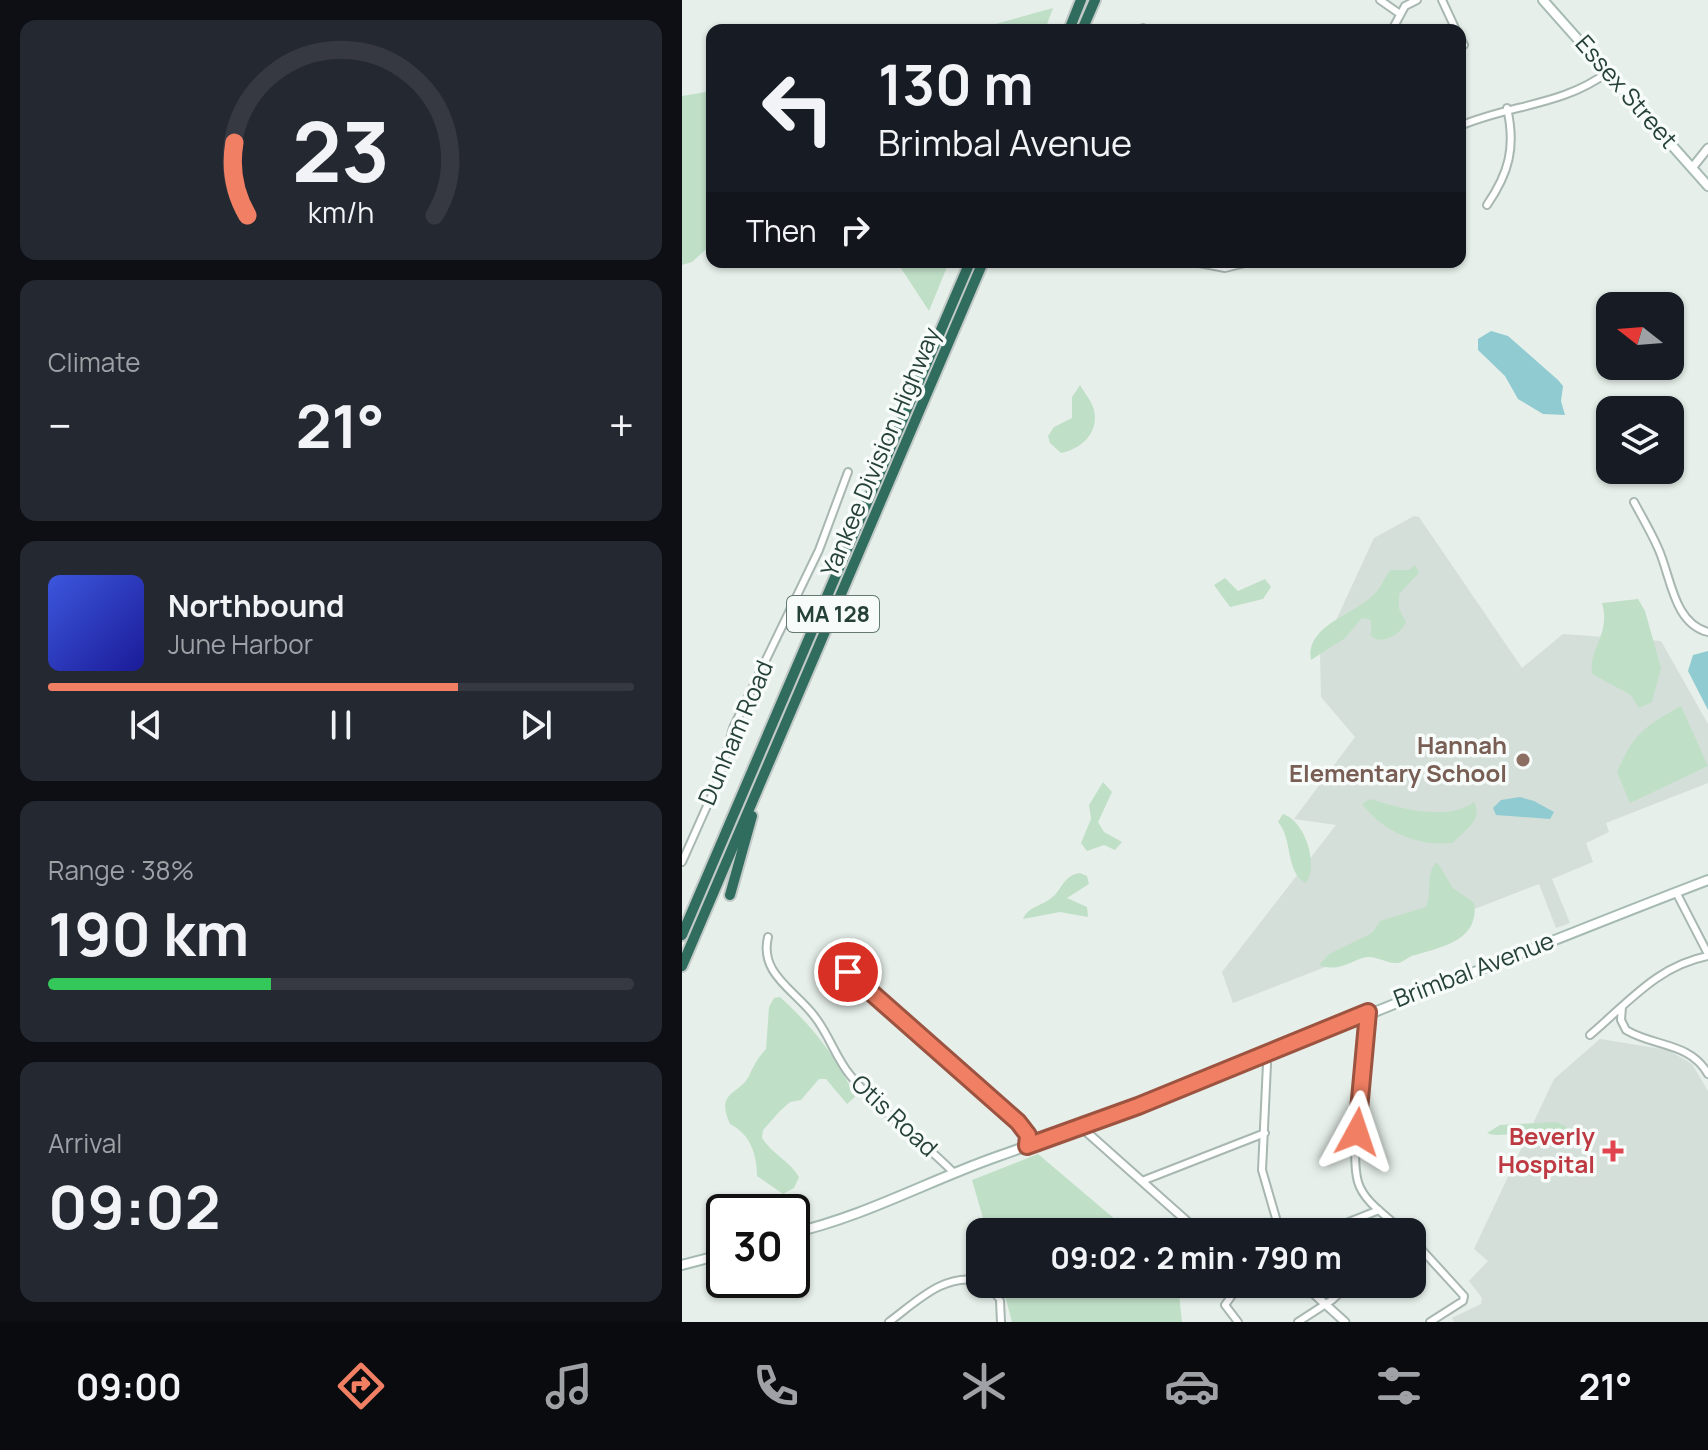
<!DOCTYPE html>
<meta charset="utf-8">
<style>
:root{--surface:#171b24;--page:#242831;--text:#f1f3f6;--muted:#9ea1a6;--line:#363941;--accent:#f07f63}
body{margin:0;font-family:Manrope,sans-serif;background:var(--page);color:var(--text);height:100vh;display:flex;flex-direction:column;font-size:30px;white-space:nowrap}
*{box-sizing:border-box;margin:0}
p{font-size:26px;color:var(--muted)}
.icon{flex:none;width:44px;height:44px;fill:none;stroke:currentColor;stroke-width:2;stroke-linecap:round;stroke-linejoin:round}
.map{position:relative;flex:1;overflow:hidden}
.details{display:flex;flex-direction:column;gap:20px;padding:20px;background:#0d0f14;width:682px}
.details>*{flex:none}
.banner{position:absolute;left:24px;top:24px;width:760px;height:244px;border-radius:16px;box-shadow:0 2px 6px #0004;background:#171b24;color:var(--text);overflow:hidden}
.needle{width:52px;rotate:287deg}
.buttons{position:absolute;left:914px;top:292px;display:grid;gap:16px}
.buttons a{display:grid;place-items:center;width:88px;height:88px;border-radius:16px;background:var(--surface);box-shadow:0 2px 6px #0004;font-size:40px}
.speed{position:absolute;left:24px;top:1194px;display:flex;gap:16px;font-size:40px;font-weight:700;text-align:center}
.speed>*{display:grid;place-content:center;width:104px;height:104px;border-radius:50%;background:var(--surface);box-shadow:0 2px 6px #0004;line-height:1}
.speed .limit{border:4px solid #111;border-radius:12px;background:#fff;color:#111}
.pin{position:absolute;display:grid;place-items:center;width:68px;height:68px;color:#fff;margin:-34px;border:4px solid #fff;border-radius:50%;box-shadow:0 2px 8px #0007}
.me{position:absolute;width:88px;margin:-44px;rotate:5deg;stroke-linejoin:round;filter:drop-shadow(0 0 6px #0008)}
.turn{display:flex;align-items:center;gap:28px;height:168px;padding:0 40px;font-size:36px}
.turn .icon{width:104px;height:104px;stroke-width:2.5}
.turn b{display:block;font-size:56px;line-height:68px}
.then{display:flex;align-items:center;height:76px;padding:0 40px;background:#0003;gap:16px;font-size:30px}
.big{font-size:60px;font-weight:700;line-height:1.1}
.details .tile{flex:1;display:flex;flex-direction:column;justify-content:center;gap:12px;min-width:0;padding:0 28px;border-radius:16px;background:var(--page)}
.details .dial{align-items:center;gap:0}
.dial svg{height:208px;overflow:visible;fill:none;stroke:var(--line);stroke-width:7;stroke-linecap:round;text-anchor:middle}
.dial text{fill:var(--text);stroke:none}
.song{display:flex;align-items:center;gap:24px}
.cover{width:96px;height:96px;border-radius:12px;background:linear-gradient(135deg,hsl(230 70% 55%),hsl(240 70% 35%))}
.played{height:8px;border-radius:4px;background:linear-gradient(90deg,var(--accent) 70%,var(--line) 70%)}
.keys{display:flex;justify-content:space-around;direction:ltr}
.heat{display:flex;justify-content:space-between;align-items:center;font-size:44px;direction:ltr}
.charge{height:12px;border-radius:6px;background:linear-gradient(90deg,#34c759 38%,var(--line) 0)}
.trip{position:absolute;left:284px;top:1218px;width:460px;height:80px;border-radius:16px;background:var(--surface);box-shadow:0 2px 6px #0004;font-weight:700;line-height:80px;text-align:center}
.menu{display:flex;height:128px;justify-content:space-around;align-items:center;background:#090b0e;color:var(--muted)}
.menu .icon{width:56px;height:56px}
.menu .active{color:var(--accent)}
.menu b{font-size:36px;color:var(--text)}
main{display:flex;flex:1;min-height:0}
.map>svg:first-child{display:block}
</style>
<main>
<section class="details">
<div class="tile dial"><svg viewBox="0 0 100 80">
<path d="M14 69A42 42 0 1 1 86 69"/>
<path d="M14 69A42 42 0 0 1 9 41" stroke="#f07f63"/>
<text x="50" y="56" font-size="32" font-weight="700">23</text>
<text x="50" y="72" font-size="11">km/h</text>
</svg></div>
<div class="tile"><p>Climate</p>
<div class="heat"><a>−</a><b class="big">21°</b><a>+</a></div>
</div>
<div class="tile">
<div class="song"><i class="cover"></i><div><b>Northbound</b><p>June Harbor</p></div></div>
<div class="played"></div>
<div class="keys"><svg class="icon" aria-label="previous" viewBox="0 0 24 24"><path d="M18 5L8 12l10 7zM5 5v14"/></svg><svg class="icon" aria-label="pause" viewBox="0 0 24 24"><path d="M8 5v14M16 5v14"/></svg><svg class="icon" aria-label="next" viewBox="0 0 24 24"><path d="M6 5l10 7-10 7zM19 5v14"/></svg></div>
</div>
<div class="tile"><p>Range · 38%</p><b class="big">190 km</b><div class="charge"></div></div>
<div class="tile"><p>Arrival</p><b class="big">09:02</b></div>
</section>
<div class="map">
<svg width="1026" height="1322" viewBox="0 0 1026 1322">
<rect width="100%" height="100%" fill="#e6efea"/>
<!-- built -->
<path fill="#d4dfd9" d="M732,516L737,517L840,668L881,634L979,641L1026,724V783L924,823L927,832L904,843L911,862L870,879L888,923L874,928L857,884L551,1003L540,972L654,825L612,819L673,737L639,697L638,655L692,538Z
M918,1039L986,1050L1010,1064L1026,1091V1322H772L770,1318L799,1304L800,1298L787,1281L806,1261L792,1249L872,1079Z"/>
<!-- green -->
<path fill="#c0dfc7" d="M371,8L363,30H292Z
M30,91V244L10,262L0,265V96Z
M215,262H267L247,311Z
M398,385C402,392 408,399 411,407C419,430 401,449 379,453L368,443L366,436L372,427L390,418V397Z
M733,565L737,573L717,594V609L724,622C719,634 700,646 689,636V620L680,618L663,638L629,660C623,623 678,614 695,591C701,584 702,577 709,570H727Z
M543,578L556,591L583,579L589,587L581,599L548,607L532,585Z
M956,599L963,611L979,668L970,702L957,708L949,695L910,674C907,648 929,633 920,603Z
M999,706L1026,766L948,803L935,772C952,733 963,726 999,706Z
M421,782L430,792L416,822L422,832L440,842L433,850L422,845L405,851L399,843L409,819L407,805Z
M688,799C717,808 765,822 792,802C802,821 782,830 771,843C735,847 701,831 680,804Z
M601,814C623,821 637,864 624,883C603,873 611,838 596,822Z
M755,862L771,888L792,903C798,940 760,947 733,955C727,956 722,962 716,963C706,964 695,956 685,957C669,960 658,973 637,965L647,954L690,933L698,921L744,907C751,892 742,874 755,862Z
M398,873L405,876L407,884L385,898L405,907L406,917L378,912L341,919C346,907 357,907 368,899C381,890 380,876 398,873Z
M98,997C129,1025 156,1058 173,1097L165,1104L144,1079H137L119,1100L108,1102L98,1111L81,1130L80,1138C90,1154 107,1160 117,1177L112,1188L101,1194L75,1176C75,1154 68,1134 48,1124C33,1091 57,1095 67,1076C72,1065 75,1059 84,1049L87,1007L92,998Z
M874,1122L884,1126L890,1135L883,1147C875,1145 873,1139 866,1136C848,1128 818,1139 805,1133L818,1125Z
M356,1154L448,1232H305L290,1180Z
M320,1284H496L500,1322H330Z"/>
<!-- water -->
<path fill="#90cbd2" d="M809,331L826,336L876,380L881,386L879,401L883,415L861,414L836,399L823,376L796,350V339Z
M1026,651V710L1006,671L1011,655Z
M838,797L852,801L872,812L868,819L814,815L811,808L819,800Z"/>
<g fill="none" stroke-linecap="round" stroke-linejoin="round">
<defs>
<path id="minor" d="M698,0L718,14
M760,0L774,30
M461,28L462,30
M710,30L723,6L735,0
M778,37L782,45
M778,126C830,104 880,106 926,72
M805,205C827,173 834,147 825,108
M512,262L543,268L567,262
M952,502C960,517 969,532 976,548C989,576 991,623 1026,632
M0,862L37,779L51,728L137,550L166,472
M994,892L1026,954
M86,937C77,974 113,990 133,1017C147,1035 154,1058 168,1075C198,1112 239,1139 272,1173
M166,972L336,1122L346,1135L345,1146
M940,1007L939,1020L944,1030C972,1047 1008,1042 1026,1074
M685,1015C682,1052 667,1152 676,1182C682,1203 708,1218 722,1232
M908,1035C946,1003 975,966 1026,956
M582,1055L585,1064L580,1170L598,1232
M460,1181L583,1133
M657,1226L697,1210
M640,1232L657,1226L662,1232
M730,1239L782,1296L781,1301L748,1322
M305,1284L316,1297
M318,1301L319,1322
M207,1322C234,1302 263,1272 298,1281
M556,1322L543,1305L558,1284
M616,1322L650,1300L667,1284"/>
<path id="tertiary" d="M1010,168L1026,148
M399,1127L517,1232
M621,1284L663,1322"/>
<path id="secondary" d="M861,0L1026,186
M110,1233C181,1217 246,1181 314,1157C554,1072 788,971 1026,880
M0,1265L42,1254"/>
<path id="motorway" d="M387,30L399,0
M400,30L413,0
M48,895L70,816
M0,935L288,262
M0,966L301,262"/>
</defs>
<!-- minor casing -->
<use href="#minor" stroke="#a8b7b1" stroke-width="10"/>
<!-- tertiary casing -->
<use href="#tertiary" stroke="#a8b7b1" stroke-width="11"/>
<!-- secondary casing -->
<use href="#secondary" stroke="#a5bab2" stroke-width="12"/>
<!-- motorway casing -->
<use href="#motorway" stroke="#c2cac7" stroke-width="14"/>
<!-- minor -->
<use href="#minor" stroke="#fff" stroke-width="6"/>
<!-- tertiary -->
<use href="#tertiary" stroke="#fff" stroke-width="7"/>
<!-- secondary -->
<use href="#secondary" stroke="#fff" stroke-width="8"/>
<!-- motorway -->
<use href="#motorway" stroke="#316d5e" stroke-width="10"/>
</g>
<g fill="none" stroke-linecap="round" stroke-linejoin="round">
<defs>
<path id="route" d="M166,972L336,1122L346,1135L345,1146L456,1106L686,1012L675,1132"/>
</defs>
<!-- route casing -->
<use href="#route" stroke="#9c5340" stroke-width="20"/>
<!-- route -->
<use href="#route" stroke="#f07f63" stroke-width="14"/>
</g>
<!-- markers -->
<circle fill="#8d6e63" stroke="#f7fbf9" stroke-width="3" cx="841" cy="760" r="8"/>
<path fill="#e0444e" stroke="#f7fbf9" stroke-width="3" d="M927 1139h8v8h8v8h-8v8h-8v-8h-8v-8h8z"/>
<g text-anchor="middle" stroke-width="7" stroke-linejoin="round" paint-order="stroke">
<!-- shield labels -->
<rect fill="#f7fbf9" stroke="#647972" stroke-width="2" x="105" y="596" width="92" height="36" rx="6"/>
<g font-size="22" font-weight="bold" fill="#254138">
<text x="151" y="622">MA 128</text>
</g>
<!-- street labels -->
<g font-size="24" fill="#254138" stroke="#f7fbf9">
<text transform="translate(944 92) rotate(49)" y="8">Essex Street</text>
<text transform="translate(199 452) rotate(-67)" y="8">Yankee Division Highway</text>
<text transform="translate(54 733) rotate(-67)" y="8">Dunham Road</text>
<text transform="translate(792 970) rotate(-21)" y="8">Brimbal Avenue</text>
<text transform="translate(212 1116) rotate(43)" y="8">Otis Road</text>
</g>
<!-- education labels -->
<g font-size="24" font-weight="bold" fill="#785e54" stroke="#f7fbf9" text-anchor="end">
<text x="825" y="754">Hannah<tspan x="825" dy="28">Elementary School</tspan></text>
</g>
<!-- health labels -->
<g font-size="24" font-weight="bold" fill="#be3a42" stroke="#f7fbf9" text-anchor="end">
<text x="913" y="1145">Beverly<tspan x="913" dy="28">Hospital</tspan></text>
</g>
</g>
</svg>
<div class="buttons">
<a><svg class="needle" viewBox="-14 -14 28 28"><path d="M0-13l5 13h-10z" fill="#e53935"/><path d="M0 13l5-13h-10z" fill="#9ea1a6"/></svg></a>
<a><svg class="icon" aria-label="layers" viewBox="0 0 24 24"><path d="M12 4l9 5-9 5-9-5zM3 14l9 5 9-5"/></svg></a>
</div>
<div class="speed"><div class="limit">30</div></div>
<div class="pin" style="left:166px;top:972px;background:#d93025"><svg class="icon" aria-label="arrive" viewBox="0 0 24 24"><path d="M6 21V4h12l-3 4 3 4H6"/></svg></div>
<svg class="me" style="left:675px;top:1132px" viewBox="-20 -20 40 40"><path d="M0-17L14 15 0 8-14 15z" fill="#f07f63" stroke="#fff" stroke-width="4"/></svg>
<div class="trip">09:02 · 2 min · 790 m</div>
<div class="banner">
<div class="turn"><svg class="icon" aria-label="left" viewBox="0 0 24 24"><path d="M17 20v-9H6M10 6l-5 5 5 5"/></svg><div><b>130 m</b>Brimbal Avenue</div></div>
<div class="then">Then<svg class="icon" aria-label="right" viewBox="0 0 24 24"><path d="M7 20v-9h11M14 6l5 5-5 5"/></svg></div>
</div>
</div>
</main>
<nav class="menu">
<b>09:00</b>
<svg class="icon active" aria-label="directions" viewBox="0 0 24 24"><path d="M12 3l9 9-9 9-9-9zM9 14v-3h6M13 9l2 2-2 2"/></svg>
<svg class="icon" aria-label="music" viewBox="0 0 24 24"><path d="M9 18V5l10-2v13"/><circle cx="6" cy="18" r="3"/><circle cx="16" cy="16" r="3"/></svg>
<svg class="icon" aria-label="phone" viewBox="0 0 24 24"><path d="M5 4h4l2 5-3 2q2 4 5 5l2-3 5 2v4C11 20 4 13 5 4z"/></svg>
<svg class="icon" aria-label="climate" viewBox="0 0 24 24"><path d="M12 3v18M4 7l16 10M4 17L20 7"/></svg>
<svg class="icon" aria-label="car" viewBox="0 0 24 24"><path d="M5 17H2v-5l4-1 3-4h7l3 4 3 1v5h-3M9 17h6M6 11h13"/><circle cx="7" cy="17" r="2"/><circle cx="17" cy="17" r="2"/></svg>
<svg class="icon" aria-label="filters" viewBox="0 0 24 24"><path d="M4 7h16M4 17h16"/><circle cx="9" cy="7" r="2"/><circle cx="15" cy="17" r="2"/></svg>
<b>21°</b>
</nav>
